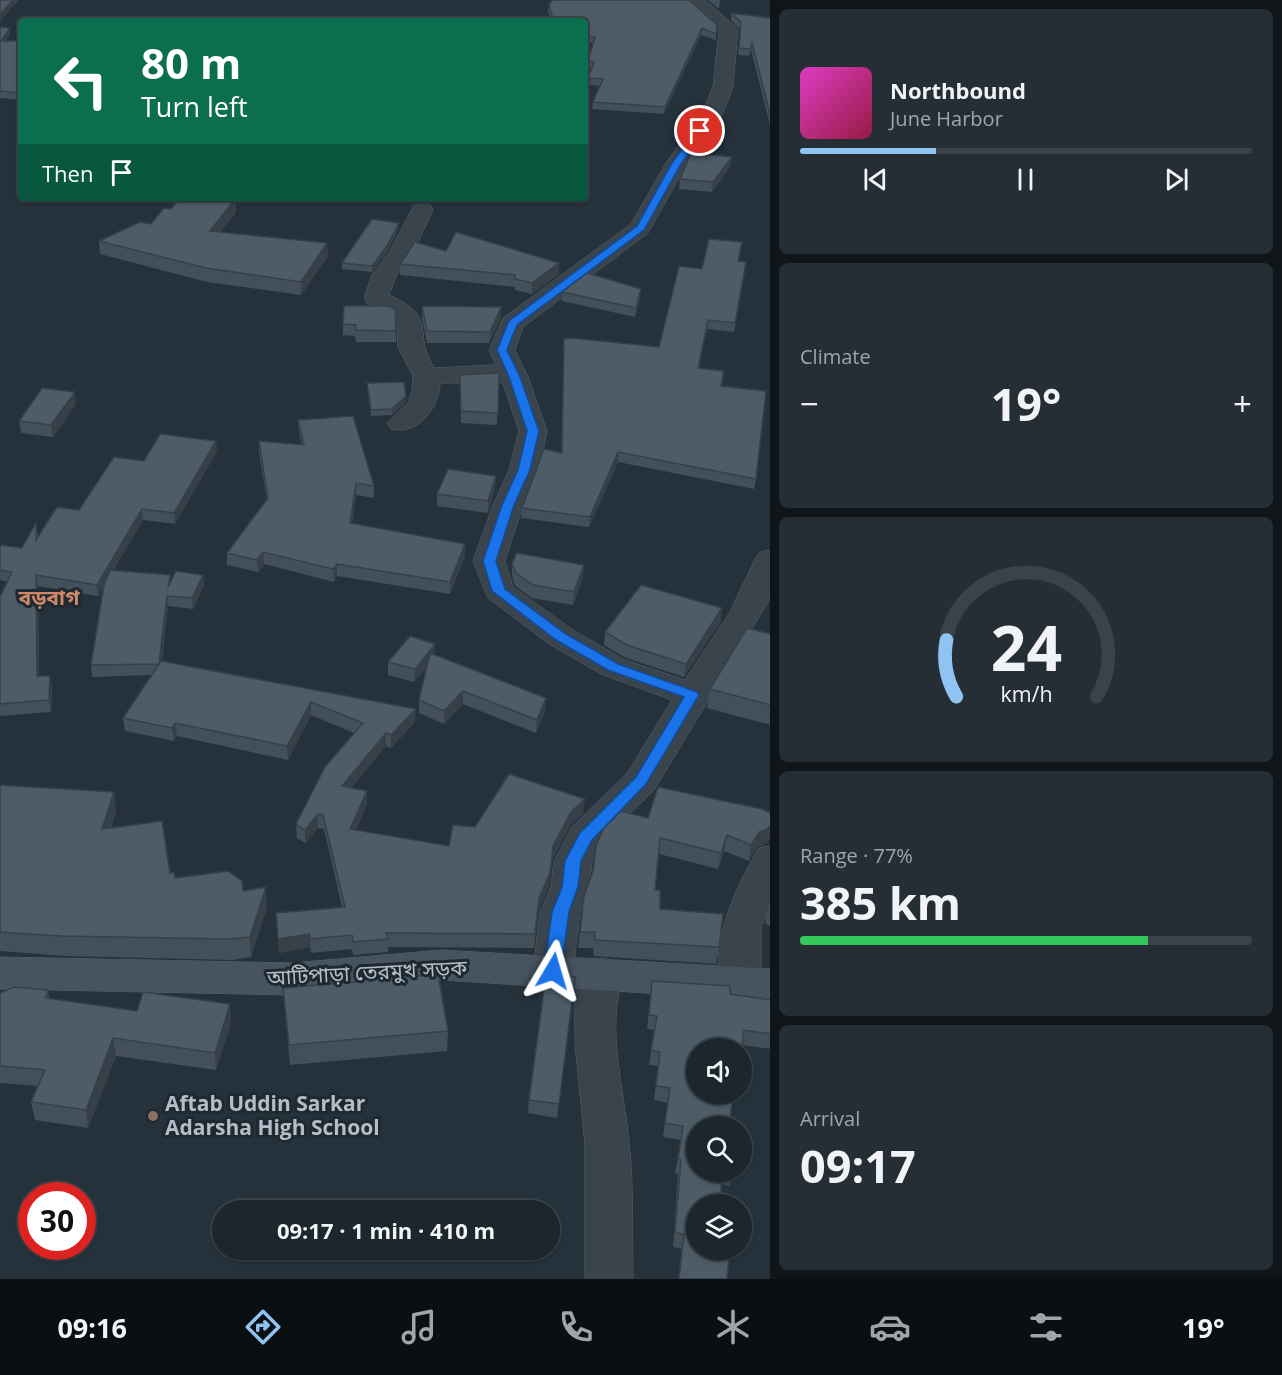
<!DOCTYPE html>
<meta charset="utf-8">
<style>
:root{--surface:#1c262d;--page:#252e35;--text:#f1f3f6;--muted:#a0a5aa;--line:#3a4349;--accent:#8fc3f2}
body{margin:0;font-family:"Open Sans","Noto Sans Bengali",sans-serif;background:var(--page);color:var(--text);height:100vh;display:flex;flex-direction:column;font-size:22px;white-space:nowrap}
*{box-sizing:border-box;margin:0}
p{font-size:20px;color:var(--muted)}
.icon{flex:none;width:33px;height:33px;fill:none;stroke:currentColor;stroke-width:2;stroke-linecap:round;stroke-linejoin:round}
.map{position:relative;flex:1;overflow:hidden}
.drawer{display:flex;flex-direction:column;gap:9px;padding:9px;background:#0f1519;width:512px}
.drawer>*{flex:none}
.banner{position:absolute;left:18px;top:18px;width:570px;height:183px;border-radius:6px;box-shadow:0 2px 4px #0004,0 0 0 2px var(--line);background:#0b6e4f;color:#fff;overflow:hidden}
.tools{position:absolute;left:686px;top:1038px;display:grid;gap:12px}
.tools a{display:grid;place-items:center;width:66px;height:66px;border-radius:50%;background:var(--surface);box-shadow:0 2px 4px #0004,0 0 0 2px var(--line);font-size:30px}
.speed{position:absolute;left:18px;top:1182px;display:flex;gap:12px;font-size:30px;font-weight:700;text-align:center}
.speed>*{display:grid;place-content:center;width:78px;height:78px;border-radius:50%;background:var(--surface);box-shadow:0 2px 4px #0004,0 0 0 2px var(--line);line-height:1}
.speed .limit{border:9px solid #d22;background:#fff;color:#111}
.pin{position:absolute;display:grid;place-items:center;width:51px;height:51px;color:#fff;margin:-26px;border:3px solid #fff;border-radius:50%;box-shadow:0 2px 6px #0007}
.me{position:absolute;width:66px;margin:-33px;rotate:7deg;stroke-linejoin:round;filter:drop-shadow(0 0 4px #0008)}
.turn{display:flex;align-items:center;gap:21px;height:126px;padding:0 24px;font-size:27px}
.turn .icon{width:78px;height:78px;stroke-width:2.5}
.turn b{display:block;font-size:42px;line-height:51px}
.then{display:flex;align-items:center;height:57px;padding:0 24px;background:#0003;gap:12px;font-size:22px}
.big{font-size:45px;font-weight:700;line-height:1.1}
.drawer .card{flex:1;display:flex;flex-direction:column;justify-content:center;gap:9px;min-width:0;padding:0 21px;border-radius:9px;background:var(--page)}
.drawer .dial{align-items:center;gap:0}
.dial svg{height:156px;overflow:visible;fill:none;stroke:var(--line);stroke-width:7;stroke-linecap:round;text-anchor:middle}
.dial text{fill:var(--text);stroke:none}
.song{display:flex;align-items:center;gap:18px}
.cover{width:72px;height:72px;border-radius:9px;background:linear-gradient(135deg,hsl(310 70% 55%),hsl(340 70% 35%))}
.played{height:6px;border-radius:3px;background:linear-gradient(90deg,var(--accent) 30%,var(--line) 30%)}
.keys{display:flex;justify-content:space-around;direction:ltr}
.heat{display:flex;justify-content:space-between;align-items:center;font-size:33px;direction:ltr}
.charge{height:9px;border-radius:4px;background:linear-gradient(90deg,#34c759 77%,var(--line) 0)}
.trip{position:absolute;left:212px;top:1200px;width:348px;height:60px;border-radius:30px;background:var(--surface);box-shadow:0 2px 4px #0004,0 0 0 2px var(--line);font-weight:700;line-height:60px;text-align:center}
.dock{display:flex;height:96px;justify-content:space-around;align-items:center;background:#0b0f12;color:var(--muted)}
.dock .icon{width:42px;height:42px}
.dock .active{color:var(--accent)}
.dock b{font-size:27px;color:var(--text)}
main{display:flex;flex:1;min-height:0}
.map>svg:first-child{display:block}
</style>
<main>
<div class="map">
<svg width="771" height="1279" viewBox="0 0 771 1279">
<rect width="100%" height="100%" fill="#25323c"/>
<g fill="none" stroke-linecap="round" stroke-linejoin="round">
<defs>
<path id="minor" d="M685,0H705L738,29L733,87L722,115L687,164L648,233L523,327L515,350L528,377L547,431L539,470L523,505L505,561L513,587L573,630L625,660L685,680L730,612L755,559L760,552L771,550V596L762,612L654,790L600,843L592,861L589,887L580,912L573,971L567,982L553,987L539,982L533,971L540,912L551,887L554,861L572,827L628,772L672,700L601,674L549,644L488,598L473,561L493,505L509,470L519,431L503,383H440C439,408 418,436 391,429L387,423L408,403L412,391L413,376L398,347L397,319L367,303L364,298L372,275L389,253L414,205H430L433,210L412,255L396,276L389,295C440,318 411,330 434,368L496,365L489,350L503,318L631,224L666,163L702,114L713,87L719,31Z
M771,846V905L761,927V982L755,993L740,998L725,993C704,953 737,885 758,849Z
M604,958L618,963L624,974C605,1026 624,1088 629,1142C634,1187 632,1234 633,1279H585V1144L575,1043V995L590,963Z"/>
<path id="secondary" d="M442,950L771,969V1001L442,980L292,995L0,989V957L292,963Z"/>
</defs>
<!-- minor casing -->
<use href="#minor" stroke="#57616a" stroke-width="1"/>
<!-- secondary casing -->
<use href="#secondary" stroke="#57616a" stroke-width="1"/>
<!-- minor -->
<use href="#minor" fill="#39444c" fill-rule="evenodd"/>
<!-- secondary -->
<use href="#secondary" fill="#47535f" fill-rule="evenodd"/>
</g>
<!-- wall -->
<path fill="#434f59" d="M708,0H720L719,9Z
M549,5L717,25L716,40L701,35L664,114L592,109L593,102L600,86L587,85L588,78L592,68H588V61L593,43H585V21H551L548,11Z
M731,13L771,18V129L751,50L749,56L738,55L740,29L731,20Z
M0,27L10,28V34L6,41H21V100L0,98Z
M732,157L730,167L712,192L679,189L680,179Z
M235,199L236,212L220,232L327,243L328,256L301,295L207,282L100,254L99,241L151,224L171,209Z
M399,228L387,252L372,272L342,269V263Z
M446,251L559,263V274L532,294L515,290V287L400,275V264Z
M739,261L745,271L734,332L707,329L699,368L722,386L756,479L754,489L618,462L589,527L521,518L522,508L561,453L564,349L659,347L702,269Z
M562,292L640,298L635,317L562,301Z
M422,306L501,307L500,319L489,343H427L422,318Z
M343,324L396,331V342H356L355,336L343,335Z
M499,373L497,425L461,423L460,375Z
M367,383L406,402L392,415L371,416Z
M76,404L53,437L21,433L19,421Z
M298,420L374,486V498L356,495L352,523L465,544V556L450,594L337,576L334,582L264,564L258,572L227,565V553L267,500L259,453V441L302,445L299,432Z
M217,451L175,524L143,520L113,571L170,575V583L203,575L204,585L193,609L168,606L162,661L415,722L391,748L386,746L351,788L367,804L356,830L449,846L475,827L583,813L570,826L552,860L549,886L538,912L534,948L388,947V952L353,955L352,949L311,953L310,947L279,953L276,913L342,907L324,829L318,828L305,843L297,838L296,824L354,733L311,715L288,760L177,736L174,741L125,731L123,718L151,675L92,677L91,665L103,588L98,596L38,586L39,676L52,687L51,712L0,716V597L8,582L0,580V545L22,548L36,523L38,537L79,510L144,461Z
M495,489L488,513L437,506V494Z
M512,563L583,578L573,605L532,598L515,586L512,575Z
M721,621L684,677L626,658L604,645L605,632Z
M771,634V725L707,708L710,689Z
M435,644L434,655L545,711L536,733L463,704L444,724L419,713V700L427,667L414,682L388,675V662Z
M0,785L116,812L111,828L170,873L175,878L243,891L267,907L251,957L232,960L64,956L0,951Z
M771,813V837L765,845L756,848L749,861L724,851L718,869L659,854L655,890L660,909L719,947L716,964L594,956L593,948H578L584,896L648,818Z
M771,901V926L765,924L768,906Z
M361,971L399,978L448,1031L447,1051L290,1065L283,988L362,981Z
M575,977L557,1118L528,1113L529,1100Z
M652,981L771,1000V1049L742,1045L696,1172H733L730,1186L721,1184L696,1204L727,1279H678L682,1249L673,1247L678,1174L675,1173L681,1140L663,1137L668,1103L654,1100L658,1066L649,1065L654,1030L647,1029Z
M48,990L49,998L137,1011L231,1022L216,1070L116,1056L88,1128L35,1120L31,1102L38,1086L0,1083V993Z"/>
<!-- shaded-wall -->
<path fill="#374048" d="M13,0H19L0,21V14Z
M10,28V34L2,47L1,41Z
M702,28L701,35L664,114L665,107Z
M732,157L730,167L712,192L713,182Z
M235,199L236,212L211,244L210,231Z
M399,223V228L387,252L372,272V266Z
M327,243L328,256L301,295V282Z
M559,263V274L532,294V283Z
M641,289L640,298L635,317L636,308Z
M501,307L500,319L489,343L490,332Z
M708,320L707,329L697,377L698,368Z
M75,392L76,404L53,437L51,425Z
M406,396V402L392,415V409Z
M216,441L217,451L175,524L174,513Z
M618,452V462L589,527L590,517Z
M496,476L495,489L488,513V501Z
M356,483V495L350,535V523Z
M142,509L143,520L98,596L97,585Z
M465,544V556L450,594V582Z
M263,552L264,564L258,572L257,560Z
M337,564V576L334,582L333,569Z
M584,565L583,578L573,605L574,592Z
M36,575L38,586L39,688L37,676Z
M203,575L204,585L193,609L192,598Z
M167,596L168,606L160,675L159,664Z
M722,608L721,621L684,677L686,664Z
M435,644L434,657L414,682L415,669Z
M50,676L52,687L51,712L49,700Z
M463,691V704L444,724V711Z
M546,698L545,711L536,733L537,720Z
M311,702V715L288,760L287,746Z
M416,709L415,722L391,748V735Z
M175,723L177,736L174,741L172,728Z
M386,733V746L342,799V786Z
M367,791V804L350,842V829Z
M114,792L116,812L105,849L102,829Z
M585,799L583,813L570,826L552,860L549,886L538,912L534,948L539,898L553,846L571,812Z
M318,814V828L305,843V830Z
M771,825V837L765,845L756,848L749,861L751,845L759,832Z
M727,835L724,851L718,869L721,853Z
M266,887L267,907L251,957L250,937Z
M310,934V947L279,953L278,939Z
M230,1004L231,1022L216,1070L215,1053Z
M113,1038L116,1056L88,1128L86,1110Z"/>
<!-- building -->
<path fill="#4e5c67" stroke="#374048" stroke-width="1.5" d="M0,0H13L0,14Z
M552,0H689L717,25L716,34L702,28L665,107L593,102L603,79L588,78L594,62L588,61L595,37L585,36V21H576L577,19H553L549,5Z
M731,13L771,18V118L752,43L750,49L739,48L741,22Z
M0,27L10,28L1,41H21V93L0,91Z
M691,153L732,157L713,182L680,179Z
M180,198H224L235,199L210,231L327,243L301,282L206,268L99,241L140,222L151,224L164,208L171,209Z
M372,219L399,223L387,246L372,266L342,263Z
M456,232L559,263L532,283L515,279V275L400,264L415,242L446,251Z
M709,239L742,242L738,261L746,262L735,323L708,320L698,368L724,371L721,386L766,391L756,479L618,452L590,517L522,508L544,449L562,453L564,339L572,338L659,347L679,266L702,269Z
M587,273L641,289L636,308L562,292Z
M344,306H389L395,309L396,331L355,330L356,325L343,324Z
M422,306L501,307L490,332L427,331Z
M499,373L498,413L461,411L460,375Z
M404,382L406,396L392,409L371,410L367,383Z
M42,388L75,392L51,425L19,421Z
M353,416L374,486L356,483L350,523L465,544L450,582L337,564L333,569L263,552L257,560L227,553L268,498L259,441L304,445L298,420Z
M160,434L216,441L174,513L142,509L97,585L36,575L37,676H50L49,700L0,704V597L12,572L0,570V545L22,548L36,523V540L57,507L79,510L114,457L144,461Z
M448,469L496,476L488,501L437,494Z
M517,553L584,565L574,592L533,585L516,573L512,563Z
M110,570L170,575L168,587L176,571L203,575L192,598L167,596L159,664L91,665L104,585Z
M641,585L722,608L686,664L627,645L605,632Z
M747,628L771,634V705L710,689Z
M410,636L435,644L415,669L388,662Z
M430,653L546,698L537,720L463,691L444,711L419,700Z
M161,661L416,709L391,735L386,733L342,786L367,791L350,829L449,846L453,825L475,827L509,774L585,799L571,812L553,846L550,873L539,898L535,934L386,933L388,939L353,942L352,935L310,939V934L278,939L276,913L345,907L323,815L318,814L305,830L296,824L325,767L363,723L311,702L287,746L175,723L172,728L123,718Z
M0,785L114,792L102,829L162,821L170,873L174,872L175,878L228,871L242,881L243,891L266,887L250,937L230,939L61,936L0,932Z
M658,787L762,809L771,813V825L767,829L759,832L751,845L727,835L721,853L660,838L655,890H660V909L723,914L719,947L595,940V932H580L584,896L593,871L596,846L604,828L621,811L648,818Z
M396,967L399,978L438,974L448,1031L289,1045L283,988L364,981L361,971Z
M546,975L575,977L559,1104L529,1100Z
M652,981L730,986V994L771,1000V1034L744,1030L741,1057V1048H696V1094H733L729,1126H696V1172H722L720,1204H696V1250H730L727,1279H679L684,1234L675,1233L681,1160L678,1159L683,1126L665,1123L670,1088L656,1086L660,1052L651,1050L657,1016L649,1015Z
M14,987L48,990L46,998L137,1011L143,992L230,1004L215,1053L113,1038L86,1110L31,1102L45,1070L0,1066V993Z"/>
<!-- route -->
<path fill="#1a73e8" stroke="#114b97" stroke-width="1.5" d="M697,129L704,131L681,164L644,230L517,325L507,350L520,377L539,431L530,470L514,505L496,561L505,589L566,634L618,664L697,692L699,695L646,784L592,840L581,861L578,887L569,912L561,971L559,976H547L544,971L552,912L562,887L565,861L580,833L636,777L684,697L608,670L556,640L492,591L483,561L502,505L518,470L527,431L509,377L497,350L509,321L637,226L672,163Z"/>
<!-- markers -->
<circle fill="#8d6e63" stroke="#1e2931" stroke-width="2" cx="153" cy="1116" r="6"/>
<g text-anchor="middle" stroke-width="6" stroke-linejoin="round" paint-order="stroke">
<!-- quarter labels -->
<g font-size="21" font-weight="bold" fill="#cf8768" stroke="#1e2931">
<text x="49" y="605">বড়বাগ</text>
</g>
<!-- near-street labels -->
<g font-size="21" fill="#b5bec8" stroke="#1e2931">
<text transform="translate(367 973) rotate(-3)" y="7">আটিপাড়া তেরমুখ সড়ক</text>
</g>
<!-- near-poi labels -->
<g font-size="21" font-weight="bold" fill="#b5bec8" stroke="#1e2931" text-anchor="start">
<text x="165" y="1111">Aftab Uddin Sarkar<tspan x="165" dy="24">Adarsha High School</tspan></text>
</g>
</g>
</svg>
<div class="tools">
<a><svg class="icon" aria-label="sound" viewBox="0 0 24 24"><path d="M4 9h4l5-4v14l-5-4H4zM17 9q2 3 0 6"/></svg></a>
<a><svg class="icon" aria-label="search" viewBox="0 0 24 24"><circle cx="10" cy="10" r="6"/><path d="M15 15l6 6"/></svg></a>
<a><svg class="icon" aria-label="layers" viewBox="0 0 24 24"><path d="M12 4l9 5-9 5-9-5zM3 14l9 5 9-5"/></svg></a>
</div>
<div class="speed"><div class="limit">30</div></div>
<div class="pin" style="left:700px;top:131px;background:#d93025"><svg class="icon" aria-label="arrive" viewBox="0 0 24 24"><path d="M6 21V4h12l-3 4 3 4H6"/></svg></div>
<svg class="me" style="left:553px;top:971px" viewBox="-20 -20 40 40"><path d="M0-17L14 15 0 8-14 15z" fill="#1a73e8" stroke="#fff" stroke-width="4"/></svg>
<div class="trip">09:17 · 1 min · 410 m</div>
<div class="banner">
<div class="turn"><svg class="icon" aria-label="left" viewBox="0 0 24 24"><path d="M17 20v-9H6M10 6l-5 5 5 5"/></svg><div><b>80 m</b>Turn left</div></div>
<div class="then">Then<svg class="icon" aria-label="arrive" viewBox="0 0 24 24"><path d="M6 21V4h12l-3 4 3 4H6"/></svg></div>
</div>
</div>
<section class="drawer">
<div class="card">
<div class="song"><i class="cover"></i><div><b>Northbound</b><p>June Harbor</p></div></div>
<div class="played"></div>
<div class="keys"><svg class="icon" aria-label="previous" viewBox="0 0 24 24"><path d="M18 5L8 12l10 7zM5 5v14"/></svg><svg class="icon" aria-label="pause" viewBox="0 0 24 24"><path d="M8 5v14M16 5v14"/></svg><svg class="icon" aria-label="next" viewBox="0 0 24 24"><path d="M6 5l10 7-10 7zM19 5v14"/></svg></div>
</div>
<div class="card"><p>Climate</p>
<div class="heat"><a>−</a><b class="big">19°</b><a>+</a></div>
</div>
<div class="card dial"><svg viewBox="0 0 100 80">
<path d="M14 69A42 42 0 1 1 86 69"/>
<path d="M14 69A42 42 0 0 1 9 40" stroke="#8fc3f2"/>
<text x="50" y="56" font-size="32" font-weight="700">24</text>
<text x="50" y="72" font-size="11">km/h</text>
</svg></div>
<div class="card"><p>Range · 77%</p><b class="big">385 km</b><div class="charge"></div></div>
<div class="card"><p>Arrival</p><b class="big">09:17</b></div>
</section>
</main>
<nav class="dock">
<b>09:16</b>
<svg class="icon active" aria-label="directions" viewBox="0 0 24 24"><path d="M12 3l9 9-9 9-9-9zM9 14v-3h6M13 9l2 2-2 2"/></svg>
<svg class="icon" aria-label="music" viewBox="0 0 24 24"><path d="M9 18V5l10-2v13"/><circle cx="6" cy="18" r="3"/><circle cx="16" cy="16" r="3"/></svg>
<svg class="icon" aria-label="phone" viewBox="0 0 24 24"><path d="M5 4h4l2 5-3 2q2 4 5 5l2-3 5 2v4C11 20 4 13 5 4z"/></svg>
<svg class="icon" aria-label="climate" viewBox="0 0 24 24"><path d="M12 3v18M4 7l16 10M4 17L20 7"/></svg>
<svg class="icon" aria-label="car" viewBox="0 0 24 24"><path d="M5 17H2v-5l4-1 3-4h7l3 4 3 1v5h-3M9 17h6M6 11h13"/><circle cx="7" cy="17" r="2"/><circle cx="17" cy="17" r="2"/></svg>
<svg class="icon" aria-label="filters" viewBox="0 0 24 24"><path d="M4 7h16M4 17h16"/><circle cx="9" cy="7" r="2"/><circle cx="15" cy="17" r="2"/></svg>
<b>19°</b>
</nav>
